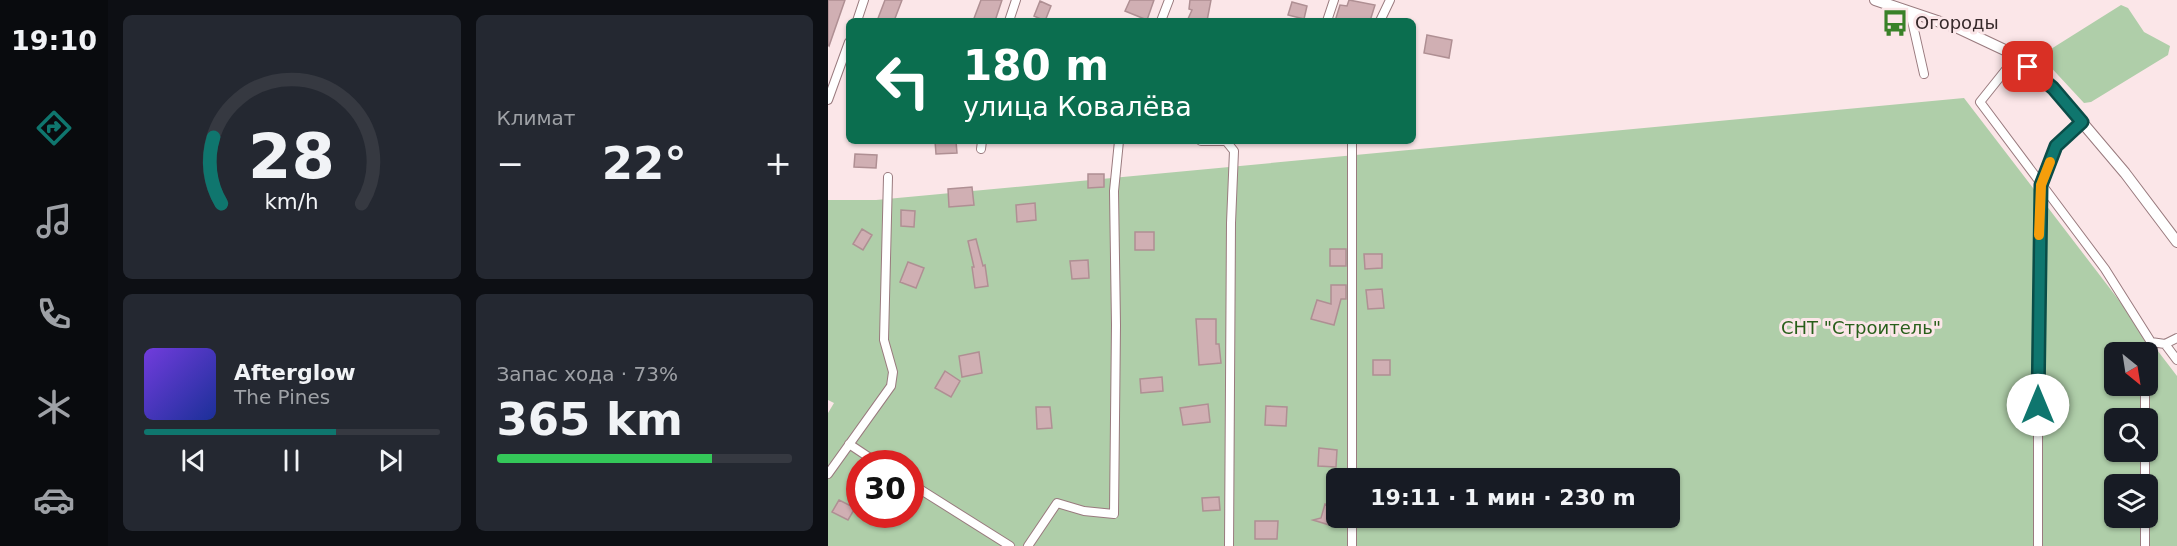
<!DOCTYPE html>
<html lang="ru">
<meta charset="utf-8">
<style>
:root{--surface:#171b24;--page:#242831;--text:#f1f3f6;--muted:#9ea1a6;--line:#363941;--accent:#0f766e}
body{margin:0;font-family:"DejaVu Sans",sans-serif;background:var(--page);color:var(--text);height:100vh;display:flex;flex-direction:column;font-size:22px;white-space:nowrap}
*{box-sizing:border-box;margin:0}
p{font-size:20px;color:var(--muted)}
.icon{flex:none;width:33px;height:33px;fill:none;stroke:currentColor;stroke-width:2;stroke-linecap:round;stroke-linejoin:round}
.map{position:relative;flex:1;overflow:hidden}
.sheet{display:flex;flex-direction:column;gap:15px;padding:15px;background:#0d0f14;width:720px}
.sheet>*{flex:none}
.hud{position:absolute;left:18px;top:18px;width:570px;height:126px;border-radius:9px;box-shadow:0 2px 4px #0004;background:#0b6e4f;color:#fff;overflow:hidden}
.needle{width:39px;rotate:150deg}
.fabs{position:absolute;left:1276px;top:342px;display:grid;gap:12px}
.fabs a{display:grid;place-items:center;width:54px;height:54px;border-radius:9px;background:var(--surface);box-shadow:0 2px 4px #0004;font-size:30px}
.speed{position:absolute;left:18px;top:450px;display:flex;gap:12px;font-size:30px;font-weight:700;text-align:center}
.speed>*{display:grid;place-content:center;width:78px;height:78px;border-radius:50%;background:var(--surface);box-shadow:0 2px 4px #0004;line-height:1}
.speed .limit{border:9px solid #d22;background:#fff;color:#111}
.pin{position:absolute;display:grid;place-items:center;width:51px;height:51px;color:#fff;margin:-26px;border-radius:12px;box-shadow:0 3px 9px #0006}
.me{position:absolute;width:66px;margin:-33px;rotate:0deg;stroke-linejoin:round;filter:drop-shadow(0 0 4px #0008)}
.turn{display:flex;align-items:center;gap:21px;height:126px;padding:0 18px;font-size:27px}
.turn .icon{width:78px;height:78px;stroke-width:2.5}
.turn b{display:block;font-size:42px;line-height:51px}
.big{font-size:45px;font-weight:700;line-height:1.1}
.sheet .tile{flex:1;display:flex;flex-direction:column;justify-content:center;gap:9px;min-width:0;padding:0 21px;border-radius:9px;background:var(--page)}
.sheet .dial{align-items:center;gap:0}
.dial svg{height:156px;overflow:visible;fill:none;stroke:var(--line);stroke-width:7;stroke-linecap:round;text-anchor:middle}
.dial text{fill:var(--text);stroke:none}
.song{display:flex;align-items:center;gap:18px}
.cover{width:72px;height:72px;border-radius:9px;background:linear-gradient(135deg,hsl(260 70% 55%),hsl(230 70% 35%))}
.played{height:6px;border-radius:3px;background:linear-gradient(90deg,var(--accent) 65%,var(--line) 65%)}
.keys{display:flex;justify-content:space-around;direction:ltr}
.heat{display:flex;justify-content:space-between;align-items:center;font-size:33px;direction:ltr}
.charge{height:9px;border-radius:4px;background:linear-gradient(90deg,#34c759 73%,var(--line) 0)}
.sheet .tiles{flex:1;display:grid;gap:15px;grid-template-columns:repeat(2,1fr)}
.trip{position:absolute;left:498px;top:468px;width:354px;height:60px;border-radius:9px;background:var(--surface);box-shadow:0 2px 4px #0004;font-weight:700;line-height:60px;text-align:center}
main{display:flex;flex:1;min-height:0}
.tabs{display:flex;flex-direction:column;width:108px;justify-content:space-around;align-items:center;background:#090b0e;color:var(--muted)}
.tabs .icon{width:42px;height:42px}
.tabs .current{color:var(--accent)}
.tabs b{font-size:27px;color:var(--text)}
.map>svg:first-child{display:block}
</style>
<main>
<nav class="tabs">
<b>19:10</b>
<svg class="icon current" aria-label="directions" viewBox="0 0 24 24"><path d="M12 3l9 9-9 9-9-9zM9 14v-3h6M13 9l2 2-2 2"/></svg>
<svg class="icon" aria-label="music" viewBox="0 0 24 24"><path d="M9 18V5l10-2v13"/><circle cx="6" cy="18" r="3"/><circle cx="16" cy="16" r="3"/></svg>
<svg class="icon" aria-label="phone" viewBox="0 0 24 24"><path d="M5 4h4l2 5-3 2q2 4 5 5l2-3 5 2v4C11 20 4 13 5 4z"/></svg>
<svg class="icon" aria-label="climate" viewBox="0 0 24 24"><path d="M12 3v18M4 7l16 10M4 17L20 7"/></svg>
<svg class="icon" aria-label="car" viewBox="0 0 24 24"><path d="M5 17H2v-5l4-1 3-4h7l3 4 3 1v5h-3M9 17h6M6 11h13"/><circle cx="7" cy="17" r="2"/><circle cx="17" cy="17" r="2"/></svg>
</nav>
<section class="sheet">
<div class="tiles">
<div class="tile dial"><svg viewBox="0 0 100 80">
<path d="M14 69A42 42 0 1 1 86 69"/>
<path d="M14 69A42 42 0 0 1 10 35" stroke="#0f766e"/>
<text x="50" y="56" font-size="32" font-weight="700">28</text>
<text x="50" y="72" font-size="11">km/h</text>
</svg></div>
<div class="tile"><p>Климат</p>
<div class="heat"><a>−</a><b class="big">22°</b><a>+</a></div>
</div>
<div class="tile">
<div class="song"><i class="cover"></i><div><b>Afterglow</b><p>The Pines</p></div></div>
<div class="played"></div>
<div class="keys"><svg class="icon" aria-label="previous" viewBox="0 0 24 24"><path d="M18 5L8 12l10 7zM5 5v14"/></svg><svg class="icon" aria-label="pause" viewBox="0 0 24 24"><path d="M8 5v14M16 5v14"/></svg><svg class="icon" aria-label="next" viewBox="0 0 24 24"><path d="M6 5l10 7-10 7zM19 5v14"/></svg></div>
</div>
<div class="tile"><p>Запас хода · 73%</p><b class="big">365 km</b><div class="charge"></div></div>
</div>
</section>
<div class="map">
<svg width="1349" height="546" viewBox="0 0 1349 546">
<rect width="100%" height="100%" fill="#fbe6e8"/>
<!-- green -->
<path fill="#afcea9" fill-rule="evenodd" d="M1293,5L1300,8L1316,32L1342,46L1340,55L1263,102L1256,103L1217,61L1215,54Z
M1136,98L1349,376V546H0V413L6,403L0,400V200H48ZM1287,352H1320V386H1287ZM1287,418H1320V452H1287ZM32,464H82V514H32ZM508,478H842V518H508ZM1287,484H1320V518H1287Z"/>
<!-- building -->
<path fill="#d0afb3" stroke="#af8f93" stroke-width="1.5" d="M0,0H17L1,46L0,45Z
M57,0H74L66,21H49Z
M153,0H174L167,21H145Z
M302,0H326L319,20L297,11Z
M362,0H383L379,21H359L364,10L361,9Z
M521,0L547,5L542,21H507L512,5L519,6Z
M212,1L223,6L217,21L206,16Z
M464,2L479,6L476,19L460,15Z
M599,35L624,40L621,58L596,53Z
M107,141H128L129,153L108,154Z
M27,154L49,155L48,168L26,167Z
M260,174H276V187L260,188Z
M144,187L146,205L121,207L120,189Z
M207,203L208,220L189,222L188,205Z
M73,210L87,211L86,227L73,226Z
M34,229L44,235L35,250L25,244Z
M307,232H326V250H307Z
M148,239L155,266L157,265L160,286L147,288L144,267H146L140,241Z
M502,249H518V266H502Z
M536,254H554V268L537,269Z
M260,260L261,278L244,279L242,261Z
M80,262L96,268L88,288L72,282Z
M503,285H518V299H513L506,325L483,319L489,300L503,304Z
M554,289L556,308L540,309L538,290Z
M368,319H388V344H391L393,363L371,365Z
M151,352L154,373L134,377L131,356Z
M545,360H562V375H545Z
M117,371L132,381L123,397L107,388Z
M334,377L335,391L313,393L312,379Z
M380,404L382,422L355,425L352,408Z
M438,406L459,407L458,426L437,425Z
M208,407H222L224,428L209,429Z
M491,448L509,450L508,467L490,466Z
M391,497L392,510L375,511L374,498Z
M11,500L27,508L20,520L4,512Z
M497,504L508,508V518H511L508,527L485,520L493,518Z
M427,521H450L449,539H427Z"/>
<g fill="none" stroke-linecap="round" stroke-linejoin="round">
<defs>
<path id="minor" d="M1082,12L1096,74
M29,21L36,0
M181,21L188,0
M333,21L341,0
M499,21L506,0
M552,21L562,0
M1188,57L1152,102L1277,269L1323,342L1337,344L1349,338
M0,100L21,42
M373,141H398L406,151L403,223L401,546
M524,141V478
M153,149L154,141
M1337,344L1349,360
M1317,352L1323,342
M1317,418V386
M21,444L51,464
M0,474L63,386L65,372L56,340L60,177
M82,483L182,546
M1317,484V452
M524,518V546
M200,546L229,503L256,511L286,514L288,325L286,191L291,141
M1210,546V265L1213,185L1228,146L1254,122
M1317,546V518"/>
<path id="tertiary" d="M1047,0L1130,28L1181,52L1225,88L1297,173L1349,242"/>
</defs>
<!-- minor casing -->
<use href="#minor" stroke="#997a7e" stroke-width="10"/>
<!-- tertiary casing -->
<use href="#tertiary" stroke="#997a7e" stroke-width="12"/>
<!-- minor -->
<use href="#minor" stroke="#fff" stroke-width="8"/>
<!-- tertiary -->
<use href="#tertiary" stroke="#fff" stroke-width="10"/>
</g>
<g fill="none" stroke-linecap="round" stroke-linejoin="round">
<defs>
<path id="route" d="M1200,67L1225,88L1254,122L1228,146L1213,185L1210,405"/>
</defs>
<!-- route casing -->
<use href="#route" stroke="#0a4d48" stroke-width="15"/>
<!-- route -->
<use href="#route" stroke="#0f766e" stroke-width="10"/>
<!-- slow -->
<path stroke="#f59e0b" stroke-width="10" d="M1211,235L1213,185L1222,162"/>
</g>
<!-- icons -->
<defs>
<symbol id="bus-bare" viewBox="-9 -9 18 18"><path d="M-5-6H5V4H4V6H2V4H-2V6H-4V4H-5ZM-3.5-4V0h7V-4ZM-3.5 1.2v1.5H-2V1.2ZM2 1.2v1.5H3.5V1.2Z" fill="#398128" stroke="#fbe6e8" stroke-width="2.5" paint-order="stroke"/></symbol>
</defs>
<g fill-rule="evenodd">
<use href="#bus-bare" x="1048" y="4" width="38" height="38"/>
</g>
<g text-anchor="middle" stroke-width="6" stroke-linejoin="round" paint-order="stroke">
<!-- poi labels -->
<g font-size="18" fill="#372a2b" stroke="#fbe6e8" text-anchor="start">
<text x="1087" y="29">Огороды</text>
</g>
<!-- park labels -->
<g font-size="18" fill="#285f1a" stroke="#fbe6e8">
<text x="1033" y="334">СНТ "Строитель"</text>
</g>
</g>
</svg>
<div class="fabs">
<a><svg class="needle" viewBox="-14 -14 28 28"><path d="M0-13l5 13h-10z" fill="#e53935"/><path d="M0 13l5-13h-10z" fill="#9ea1a6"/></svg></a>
<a><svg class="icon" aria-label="search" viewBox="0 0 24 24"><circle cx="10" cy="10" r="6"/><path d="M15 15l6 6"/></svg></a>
<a><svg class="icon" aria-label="layers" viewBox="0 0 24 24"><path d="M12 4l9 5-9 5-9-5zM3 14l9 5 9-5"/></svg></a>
</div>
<div class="speed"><div class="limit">30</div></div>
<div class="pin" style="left:1200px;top:67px;background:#d93025"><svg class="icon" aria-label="arrive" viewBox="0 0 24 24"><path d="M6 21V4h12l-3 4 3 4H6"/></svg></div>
<svg class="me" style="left:1210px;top:405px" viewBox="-20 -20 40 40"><circle r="19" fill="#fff"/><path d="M0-13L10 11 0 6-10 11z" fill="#0f766e"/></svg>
<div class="trip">19:11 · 1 мин · 230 m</div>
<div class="hud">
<div class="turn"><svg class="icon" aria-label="left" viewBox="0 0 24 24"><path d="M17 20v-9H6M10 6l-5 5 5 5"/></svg><div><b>180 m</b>улица Ковалёва</div></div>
</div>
</div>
</main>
